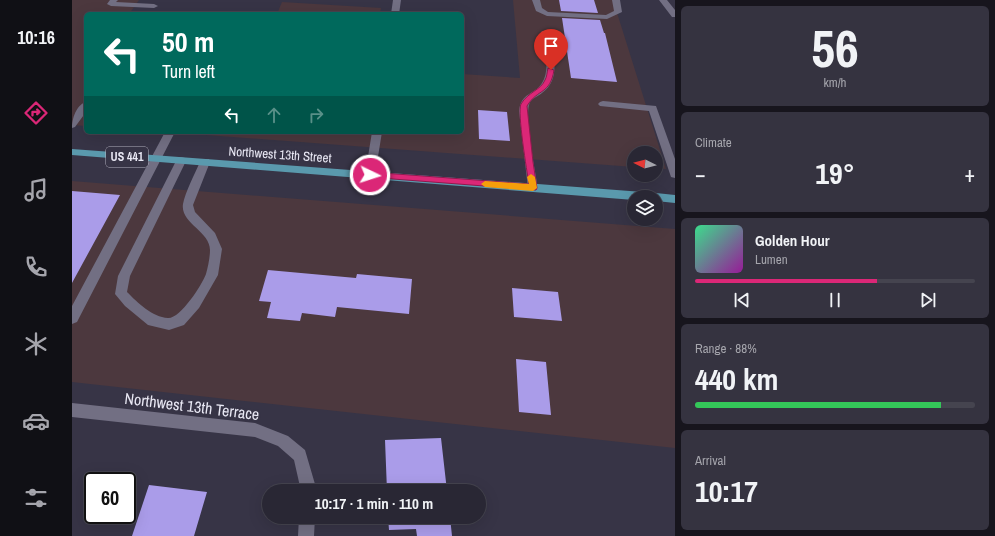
<!DOCTYPE html>
<meta charset="utf-8">
<style>
:root{--surface:#292734;--page:#353340;--text:#f1f3f6;--muted:#a5a5ac;--line:#45444f;--accent:#db2777}
body{margin:0;font-family:"Archivo Narrow",sans-serif;background:var(--page);color:var(--text);height:100vh;display:flex;flex-direction:column;font-size:15px;white-space:nowrap}
*{box-sizing:border-box;margin:0}
p{font-size:13px;color:var(--muted)}
.icon{flex:none;width:22px;height:22px;fill:none;stroke:currentColor;stroke-width:2;stroke-linecap:round;stroke-linejoin:round}
.map{position:relative;flex:1;overflow:hidden}
.side{display:flex;flex-direction:column;gap:6px;padding:6px;background:#17151d;width:320px}
.side>*{flex:none}
.top-card{position:absolute;left:12px;top:12px;width:380px;height:122px;border-radius:6px;box-shadow:0 4px 16px #0002,0 0 0 1px var(--line);background:#00695c;color:#fff;overflow:hidden}
.needle{width:26px;rotate:276deg}
.controls{position:absolute;left:555px;top:146px;display:grid;gap:8px}
.controls a{display:grid;place-items:center;width:36px;height:36px;border-radius:50%;background:var(--surface);box-shadow:0 4px 16px #0002,0 0 0 1px var(--line);font-size:20px}
.speed{position:absolute;left:12px;top:472px;display:flex;gap:8px;font-size:20px;font-weight:700;text-align:center}
.speed>*{display:grid;place-content:center;width:52px;height:52px;border-radius:50%;background:var(--surface);box-shadow:0 4px 16px #0002,0 0 0 1px var(--line);line-height:1}
.speed .limit{border:2px solid #111;border-radius:6px;background:#fff;color:#111}
.pin{position:absolute;display:grid;place-items:center;width:34px;height:34px;color:#fff;margin:-41px -17px;border-radius:50% 50% 50% 0;rotate:-45deg;box-shadow:0 0 4px #0007}
.pin .icon{rotate:45deg}
.me{position:absolute;width:44px;margin:-22px;rotate:94deg;stroke-linejoin:round;filter:drop-shadow(0 0 3px #0008)}
.turn{display:flex;align-items:center;gap:14px;height:84px;padding:0 12px;font-size:18px}
.turn .icon{width:52px;height:52px;stroke-width:2.5}
.turn b{display:block;font-size:28px;line-height:34px}
.lanes{display:flex;align-items:center;height:38px;padding:0 12px;background:#0003;justify-content:center;gap:20px;direction:ltr}
.lanes .off{opacity:.35}
.big{font-size:30px;font-weight:800;line-height:1.1}
.side .tile{flex:1;display:flex;flex-direction:column;justify-content:center;gap:6px;min-width:0;padding:0 14px;border-radius:6px;background:var(--page)}
.side .dial{align-items:center;gap:0}
.dial b{font-size:52px;line-height:1}
.song{display:flex;align-items:center;gap:12px}
.cover{width:48px;height:48px;border-radius:6px;background:linear-gradient(135deg,hsl(150 70% 55%),hsl(300 70% 35%))}
.played{height:4px;border-radius:2px;background:linear-gradient(90deg,var(--accent) 65%,var(--line) 65%)}
.keys{display:flex;justify-content:space-around;direction:ltr}
.heat{display:flex;justify-content:space-between;align-items:center;font-size:22px;direction:ltr}
.charge{height:6px;border-radius:3px;background:linear-gradient(90deg,#34c759 88%,var(--line) 0)}
.trip{position:absolute;left:190px;top:484px;width:224px;height:40px;border-radius:20px;background:var(--surface);box-shadow:0 4px 16px #0002,0 0 0 1px var(--line);font-weight:800;line-height:40px;text-align:center}
main{display:flex;flex:1;min-height:0}
.menu{display:flex;flex-direction:column;width:72px;justify-content:space-around;align-items:center;background:#101015;color:var(--muted)}
.menu .icon{width:28px;height:28px}
.menu .on{color:var(--accent)}
.menu b{font-size:18px;color:var(--text)}
.map>svg:first-child{display:block}
</style>
<main>
<nav class="menu">
<b>10:16</b>
<svg class="icon on" aria-label="directions" viewBox="0 0 24 24"><path d="M12 3l9 9-9 9-9-9zM9 14v-3h6M13 9l2 2-2 2"/></svg>
<svg class="icon" aria-label="music" viewBox="0 0 24 24"><path d="M9 18V5l10-2v13"/><circle cx="6" cy="18" r="3"/><circle cx="16" cy="16" r="3"/></svg>
<svg class="icon" aria-label="phone" viewBox="0 0 24 24"><path d="M5 4h4l2 5-3 2q2 4 5 5l2-3 5 2v4C11 20 4 13 5 4z"/></svg>
<svg class="icon" aria-label="climate" viewBox="0 0 24 24"><path d="M12 3v18M4 7l16 10M4 17L20 7"/></svg>
<svg class="icon" aria-label="car" viewBox="0 0 24 24"><path d="M5 17H2v-5l4-1 3-4h7l3 4 3 1v5h-3M9 17h6M6 11h13"/><circle cx="7" cy="17" r="2"/><circle cx="17" cy="17" r="2"/></svg>
<svg class="icon" aria-label="filters" viewBox="0 0 24 24"><path d="M4 7h16M4 17h16"/><circle cx="9" cy="7" r="2"/><circle cx="15" cy="17" r="2"/></svg>
</nav>
<div class="map">
<svg width="603" height="536" viewBox="0 0 603 536">
<rect width="100%" height="100%" fill="#373446"/>
<!-- commercial -->
<path fill="#4c383e" d="M0,0H67L57,14H14V126L0,125Z
M441,0H541L594,169L584,168V153H562V167L95,132H390V74L448,78Z
M210,2L309,8L308,14H205Z
M0,181L603,229V448L0,382Z"/>
<!-- building -->
<path fill="#aa9ce9" d="M487,0H522L526,13L489,11Z
M490,18L528,20L532,33H533L545,82L499,78Z
M406,110L435,112L438,141L407,139Z
M0,191L48,195L0,283Z
M196,270L284,278L285,274L340,279L337,314L265,307L263,317L230,313L228,321L195,318L199,302L187,301Z
M440,288L486,292L490,321L442,317Z
M444,359L474,362L479,415L447,412Z
M369,438L375,491H315L313,440Z
M77,485L135,492L122,536H60Z
M316,517H378L380,536H345L344,529L317,530Z"/>
<g fill="none" stroke-linecap="round" stroke-linejoin="round">
<!-- minor -->
<path fill="#726f83" fill-rule="evenodd" d="M38,0H46L44,2L82,4L86,6L82,8L39,6L35,4Z
M321,0H329L327,14H319Z
M460,0H468L470,8L476,12L534,15L542,11L540,0H548L550,12L535,19L475,16L464,11Z
M587,0H595L603,10V17H600Z
M470,31H473L477,33C481,53 490,79 470,93C465,97 458,99 457,105C453,121 463,170 466,188L465,191H457L456,188L447,111C449,92 463,95 470,83C479,69 472,48 469,33Z
M531,101L584,106L603,159V178L599,177L577,111L528,106L526,104L528,102Z
M14,102V112L3,127L0,128C0,119 4,105 14,102Z
M93,132H103L5,322L0,324V306Z
M300,132H310L303,175L302,178H294L293,175Z
M109,157L113,158L114,161L58,276L55,292C66,303 80,317 96,318C108,319 130,285 134,274C136,267 138,257 138,250C138,231 108,223 111,204C113,193 123,173 128,162L129,159H137L138,162L121,205L123,212L143,233L150,249L146,275L127,308L112,325L97,330L76,325L53,306L43,294L46,276L104,161L105,158Z
M0,403L183,423L216,436L233,450L245,491H229L222,460L206,446L183,437L0,417Z
M227,517H243L242,536H226Z"/>
<!-- major -->
<path fill="#5a99ad" fill-rule="evenodd" d="M0,149L584,193L603,195V203L584,201V197H562V200L0,155Z"/>
</g>
<!-- route -->
<path fill="#db2777" stroke="#8e194d" d="M476,68L482,70C478,95 466,88 455,106L461,162L465,188L464,190L295,177V173L298,172L457,184C455,172 445,112 449,104C456,92 469,90 473,80C475,77 475,72 476,68Z"/>
<!-- slow -->
<path fill="#f59e0b" d="M459,174L463,177L465,188L461,191L413,187L409,184L413,181L457,184L455,177Z"/>
<g text-anchor="middle" stroke-width="4" stroke-linejoin="round" paint-order="stroke">
<!-- shield labels -->
<rect fill="#373446" stroke="#b4b2c0" stroke-width="1" x="34" y="147" width="42" height="20" rx="3"/>
<g font-size="12" font-weight="bold" fill="#e9e8f4">
<text x="55" y="161">US 441</text>
</g>
<!-- street labels -->
<g font-size="13" fill="#e9e8f4" stroke="#373446">
<text transform="translate(208 154) rotate(4)" y="5">Northwest 13th Street</text>
</g>
<!-- near-street labels -->
<g font-size="16" fill="#e9e8f4" stroke="#373446">
<text transform="translate(120 406) rotate(7)" y="6">Northwest 13th Terrace</text>
</g>
</g>
</svg>
<div class="controls">
<a><svg class="needle" viewBox="-14 -14 28 28"><path d="M0-13l5 13h-10z" fill="#e53935"/><path d="M0 13l5-13h-10z" fill="#a5a5ac"/></svg></a>
<a><svg class="icon" aria-label="layers" viewBox="0 0 24 24"><path d="M12 4l9 5-9 5-9-5zM3 14l9 5 9-5"/></svg></a>
</div>
<div class="speed"><div class="limit">60</div></div>
<div class="pin" style="left:479px;top:70px;background:#d93025"><svg class="icon" aria-label="arrive" viewBox="0 0 24 24"><path d="M6 21V4h12l-3 4 3 4H6"/></svg></div>
<svg class="me" style="left:298px;top:175px" viewBox="-20 -20 40 40"><circle r="17" fill="#db2777" stroke="#fff" stroke-width="3"/><path d="M0-11L8 9 0 5-8 9z" fill="#fff"/></svg>
<div class="trip">10:17 · 1 min · 110 m</div>
<div class="top-card">
<div class="turn"><svg class="icon" aria-label="left" viewBox="0 0 24 24"><path d="M17 20v-9H6M10 6l-5 5 5 5"/></svg><div><b>50 m</b>Turn left</div></div>
<div class="lanes"><svg class="icon" aria-label="left" viewBox="0 0 24 24"><path d="M17 20v-9H6M10 6l-5 5 5 5"/></svg><svg class="icon off" aria-label="ahead" viewBox="0 0 24 24"><path d="M12 20V5M6 11l6-6 6 6"/></svg><svg class="icon off" aria-label="right" viewBox="0 0 24 24"><path d="M7 20v-9h11M14 6l5 5-5 5"/></svg></div>
</div>
</div>
<section class="side">
<div class="tile dial"><b>56</b><p>km/h</p></div>
<div class="tile"><p>Climate</p>
<div class="heat"><a>−</a><b class="big">19°</b><a>+</a></div>
</div>
<div class="tile">
<div class="song"><i class="cover"></i><div><b>Golden Hour</b><p>Lumen</p></div></div>
<div class="played"></div>
<div class="keys"><svg class="icon" aria-label="previous" viewBox="0 0 24 24"><path d="M18 5L8 12l10 7zM5 5v14"/></svg><svg class="icon" aria-label="pause" viewBox="0 0 24 24"><path d="M8 5v14M16 5v14"/></svg><svg class="icon" aria-label="next" viewBox="0 0 24 24"><path d="M6 5l10 7-10 7zM19 5v14"/></svg></div>
</div>
<div class="tile"><p>Range · 88%</p><b class="big">440 km</b><div class="charge"></div></div>
<div class="tile"><p>Arrival</p><b class="big">10:17</b></div>
</section>
</main>
